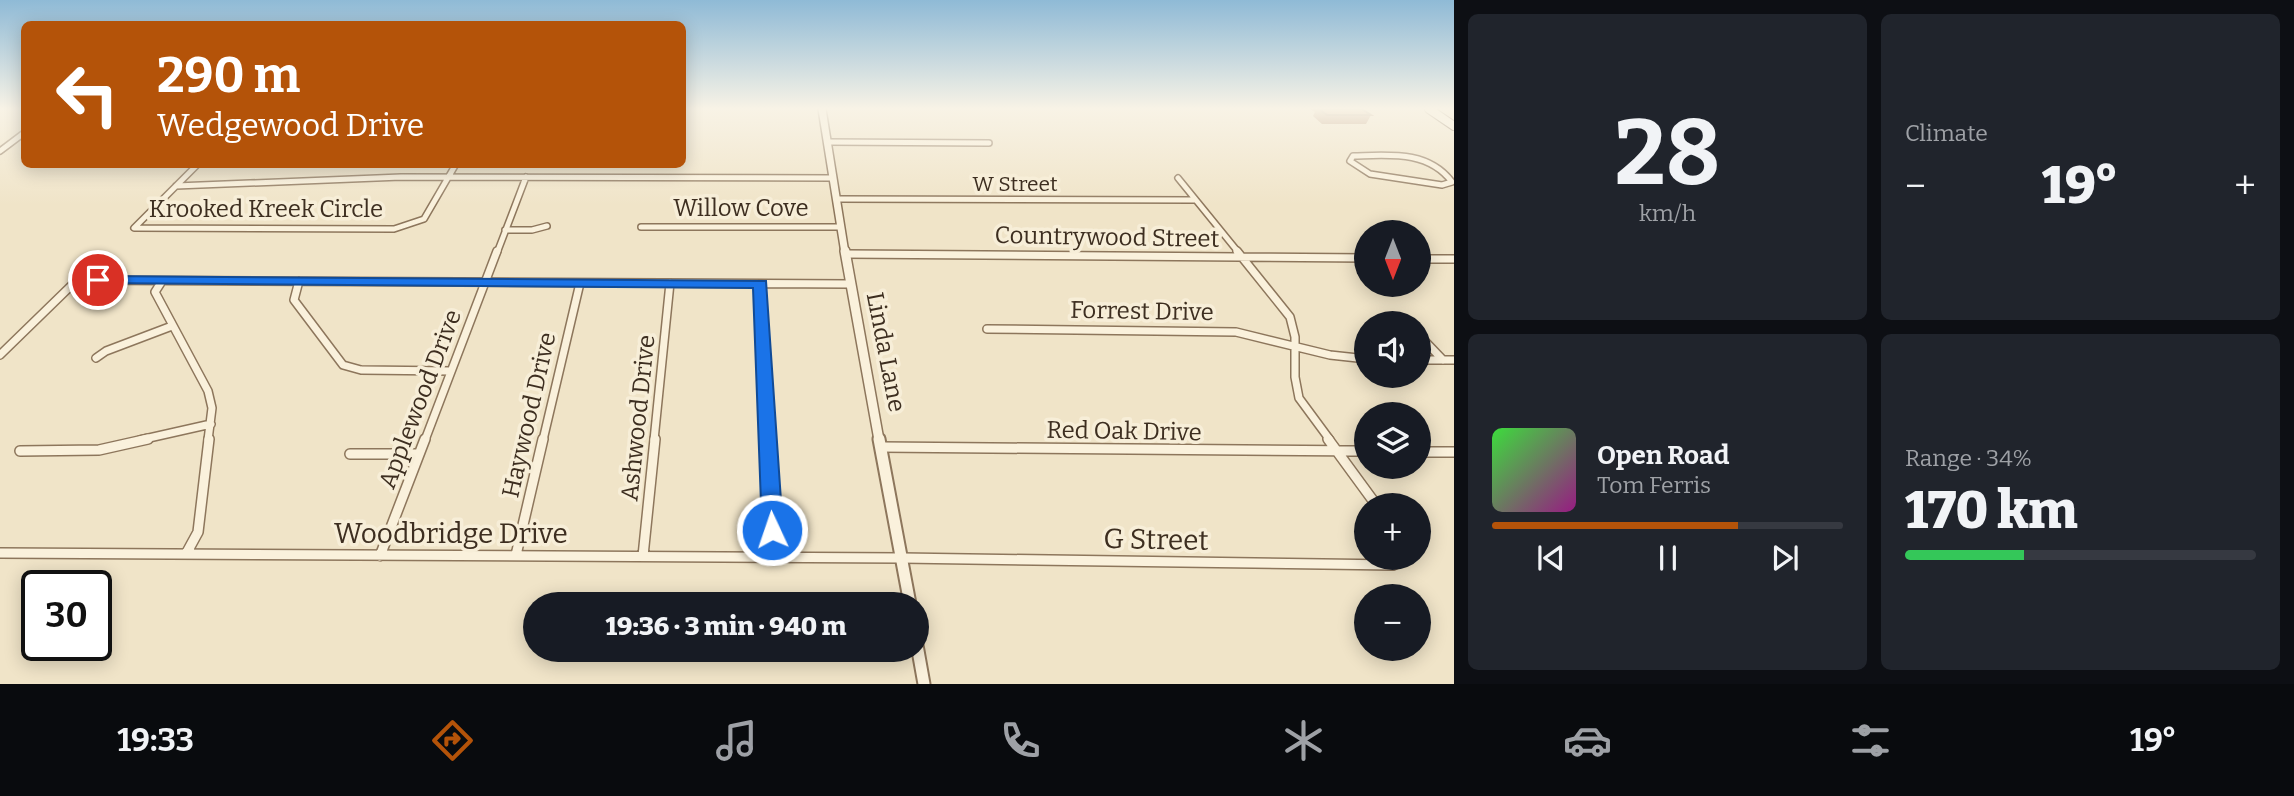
<!DOCTYPE html>
<meta charset="utf-8">
<style>
:root{--surface:#171b24;--page:#20242c;--text:#f1f3f6;--muted:#9ea1a6;--line:#363941;--accent:#b45309}
body{margin:0;font-family:Bitter,serif;background:var(--page);color:var(--text);height:100vh;display:flex;flex-direction:column;font-size:26px;white-space:nowrap}
*{box-sizing:border-box;margin:0}
p{font-size:23px;color:var(--muted)}
.icon{flex:none;width:38px;height:38px;fill:none;stroke:currentColor;stroke-width:2;stroke-linecap:round;stroke-linejoin:round}
.map{position:relative;flex:1;overflow:hidden}
.drawer{display:flex;flex-direction:column;gap:14px;padding:14px;background:#0d0f14;width:840px}
.drawer>*{flex:none}
.banner{position:absolute;left:21px;top:21px;width:665px;height:147px;border-radius:10px;box-shadow:0 4px 18px #0003;background:#b45309;color:#fff;overflow:hidden}
.needle{width:46px;rotate:180deg}
.tools{position:absolute;left:1354px;top:220px;display:grid;gap:14px}
.tools a{display:grid;place-items:center;width:77px;height:77px;border-radius:50%;background:var(--surface);box-shadow:0 4px 18px #0003;font-size:35px}
.speed{position:absolute;left:21px;top:570px;display:flex;gap:14px;font-size:35px;font-weight:700;text-align:center}
.speed>*{display:grid;place-content:center;width:91px;height:91px;border-radius:50%;background:var(--surface);box-shadow:0 4px 18px #0003;line-height:1}
.speed .limit{border:4px solid #111;border-radius:10px;background:#fff;color:#111}
.pin{position:absolute;display:grid;place-items:center;width:60px;height:60px;color:#fff;margin:-30px;border:4px solid #fff;border-radius:50%;box-shadow:0 2px 7px #0007}
.me{position:absolute;width:77px;margin:-38px;rotate:357deg;stroke-linejoin:round;filter:drop-shadow(0 0 5px #0008)}
.turn{display:flex;align-items:center;gap:24px;height:147px;padding:0 21px;font-size:32px}
.turn .icon{width:91px;height:91px;stroke-width:2.5}
.turn b{display:block;font-size:49px;line-height:60px}
.big{font-size:52px;font-weight:800;line-height:1.1}
.drawer .widget{flex:1;display:flex;flex-direction:column;justify-content:center;gap:10px;min-width:0;padding:0 24px;border-radius:10px;background:var(--page)}
.drawer .dial{align-items:center;gap:0}
.dial b{font-size:91px;line-height:1}
.song{display:flex;align-items:center;gap:21px}
.cover{width:84px;height:84px;border-radius:10px;background:linear-gradient(135deg,hsl(120 70% 55%),hsl(310 70% 35%))}
.played{height:7px;border-radius:4px;background:linear-gradient(90deg,var(--accent) 70%,var(--line) 70%)}
.keys{display:flex;justify-content:space-around;direction:ltr}
.heat{display:flex;justify-content:space-between;align-items:center;font-size:38px;direction:ltr}
.charge{height:10px;border-radius:5px;background:linear-gradient(90deg,#34c759 34%,var(--line) 0)}
.drawer .tiles{flex:1;display:grid;gap:14px;grid-template-columns:repeat(2,1fr)}
.trip{position:absolute;left:523px;top:592px;width:406px;height:70px;border-radius:35px;background:var(--surface);box-shadow:0 4px 18px #0003;font-weight:800;line-height:70px;text-align:center}
.tabs{display:flex;height:112px;justify-content:space-around;align-items:center;background:#090b0e;color:var(--muted)}
.tabs .icon{width:49px;height:49px}
.tabs .active{color:var(--accent)}
.tabs b{font-size:32px;color:var(--text)}
main{display:flex;flex:1;min-height:0}
.map>svg:first-child{display:block}
</style>
<main>
<div class="map">
<svg width="1454" height="684" viewBox="0 0 1454 684">
<rect width="100%" height="100%" fill="#f0e4c8"/>
<g fill="none" stroke-linecap="round" stroke-linejoin="round">
<defs>
<path id="minor-far2" d="M828,142L989,143
M0,151L24,133
M1353,156C1389,155 1428,150 1452,182L1442,185L1370,174L1350,161Z
M198,164L134,228L394,229L424,219L456,164
M1178,178L1239,253
M176,186L401,177L833,178
M837,199L1194,200
M641,227H841
M505,230H532L547,226
M497,253L526,177"/>
<path id="minor-far1" d="M1237,251L1290,317L1295,337V377L1299,398L1330,440
M846,254L1367,258
M1419,259H1454
M162,281L155,292L208,391L212,408L208,440
M299,281L294,300L343,365L361,370L451,371
M760,284L768,440
M987,329L1236,332L1330,355L1367,359
M1419,335L1443,360
M0,355L77,280L850,284
M96,358L106,351L172,326
M1419,360H1454
M140,440L211,424
M425,440L497,251
M543,440L580,283
M654,440L670,283"/>
<path id="minor" d="M768,439L774,557
M1328,439L1377,506
M881,447L1367,451
M20,451L99,450L148,439
M1419,452H1454
M350,454H418
M0,553L902,558L1393,565L1408,558
M186,554L198,532L209,439
M516,555L543,439
M380,556L425,439
M643,556L655,439"/>
<path id="tertiary-far2" d="M822,109L845,253"/>
<path id="tertiary-far1" d="M845,251L879,440"/>
<path id="tertiary" d="M879,439L910,604
M917,645L924,684"/>
<path id="secondary" d="M1429,109L1454,126"/>
</defs>
<!-- minor-far2 casing -->
<use href="#minor-far2" stroke="#8d765c" stroke-width="8"/>
<!-- minor-far1 casing -->
<use href="#minor-far1" stroke="#8d765c" stroke-width="10"/>
<!-- minor casing -->
<use href="#minor" stroke="#8d765c" stroke-width="12"/>
<!-- tertiary-far2 casing -->
<use href="#tertiary-far2" stroke="#8d765c" stroke-width="10"/>
<!-- tertiary-far1 casing -->
<use href="#tertiary-far1" stroke="#8d765c" stroke-width="12"/>
<!-- tertiary casing -->
<use href="#tertiary" stroke="#8d765c" stroke-width="15"/>
<!-- secondary casing -->
<use href="#secondary" stroke="#6f573f" stroke-width="10"/>
<!-- minor-far2 -->
<use href="#minor-far2" stroke="#faf1dc" stroke-width="5"/>
<!-- minor-far1 -->
<use href="#minor-far1" stroke="#faf1dc" stroke-width="7"/>
<!-- minor -->
<use href="#minor" stroke="#faf1dc" stroke-width="9"/>
<!-- tertiary-far2 -->
<use href="#tertiary-far2" stroke="#faf1dc" stroke-width="7"/>
<!-- tertiary-far1 -->
<use href="#tertiary-far1" stroke="#faf1dc" stroke-width="9"/>
<!-- tertiary -->
<use href="#tertiary" stroke="#faf1dc" stroke-width="11"/>
<!-- secondary -->
<use href="#secondary" stroke="#faf1dc" stroke-width="8"/>
</g>
<!-- wall -->
<path fill="#b2896c" d="M1310,109H1362L1371,115L1366,124H1322L1313,116L1315,112Z"/>
<!-- building -->
<path fill="#cf9f7d" stroke="#916f58" stroke-width="2" d="M1319,109H1362L1371,115H1327Z"/>
<!-- sky -->
<linearGradient id="sky" x2="0" y2="1"><stop stop-color="#8fbad6"/><stop offset="0.53" stop-color="#f8f3e6"/><stop offset="1" stop-color="#f8f3e6" stop-opacity="0"/></linearGradient>
<rect width="1454" height="205" fill="url(#sky)"/>
<!-- route -->
<path fill="#1a73e8" stroke="#114b97" stroke-width="2" d="M98,276L766,281L783,530L780,535L772,538L765,535L762,530L753,288L93,283V277Z"/>
<g text-anchor="middle" stroke-width="7" stroke-linejoin="round" paint-order="stroke">
<!-- far-street labels -->
<g font-size="21" fill="#3d2e20" stroke="#f7eed8">
<text x="1015" y="191">W Street</text>
</g>
<!-- street labels -->
<g font-size="24" fill="#3d2e20" stroke="#f7eed8">
<text x="741" y="216">Willow Cove</text>
<text x="266" y="217">Krooked Kreek Circle</text>
<text transform="translate(1107 237) rotate(1)" y="8">Countrywood Street</text>
<text transform="translate(1142 311) rotate(1)" y="8">Forrest Drive</text>
<text transform="translate(886 352) rotate(79)" y="8">Linda Lane</text>
<text transform="translate(420 399) rotate(-69)" y="8">Applewood Drive</text>
<text transform="translate(529 415) rotate(-77)" y="8">Haywood Drive</text>
<text transform="translate(638 418) rotate(-84)" y="8">Ashwood Drive</text>
<text transform="translate(1124 431) rotate(1)" y="8">Red Oak Drive</text>
</g>
<!-- near-street labels -->
<g font-size="28" fill="#3d2e20" stroke="#f7eed8">
<text x="451" y="543">Woodbridge Drive</text>
<text transform="translate(1156 539) rotate(1)" y="10">G Street</text>
</g>
</g>
</svg>
<div class="tools">
<a><svg class="needle" viewBox="-14 -14 28 28"><path d="M0-13l5 13h-10z" fill="#e53935"/><path d="M0 13l5-13h-10z" fill="#9ea1a6"/></svg></a>
<a><svg class="icon" aria-label="sound" viewBox="0 0 24 24"><path d="M4 9h4l5-4v14l-5-4H4zM17 9q2 3 0 6"/></svg></a>
<a><svg class="icon" aria-label="layers" viewBox="0 0 24 24"><path d="M12 4l9 5-9 5-9-5zM3 14l9 5 9-5"/></svg></a>
<a>+</a>
<a>−</a>
</div>
<div class="speed"><div class="limit">30</div></div>
<div class="pin" style="left:98px;top:280px;background:#d93025"><svg class="icon" aria-label="arrive" viewBox="0 0 24 24"><path d="M6 21V4h12l-3 4 3 4H6"/></svg></div>
<svg class="me" style="left:772px;top:530px" viewBox="-20 -20 40 40"><circle r="17" fill="#1a73e8" stroke="#fff" stroke-width="3"/><path d="M0-11L8 9 0 5-8 9z" fill="#fff"/></svg>
<div class="trip">19:36 · 3 min · 940 m</div>
<div class="banner">
<div class="turn"><svg class="icon" aria-label="left" viewBox="0 0 24 24"><path d="M17 20v-9H6M10 6l-5 5 5 5"/></svg><div><b>290 m</b>Wedgewood Drive</div></div>
</div>
</div>
<section class="drawer">
<div class="tiles">
<div class="widget dial"><b>28</b><p>km/h</p></div>
<div class="widget"><p>Climate</p>
<div class="heat"><a>−</a><b class="big">19°</b><a>+</a></div>
</div>
<div class="widget">
<div class="song"><i class="cover"></i><div><b>Open Road</b><p>Tom Ferris</p></div></div>
<div class="played"></div>
<div class="keys"><svg class="icon" aria-label="previous" viewBox="0 0 24 24"><path d="M18 5L8 12l10 7zM5 5v14"/></svg><svg class="icon" aria-label="pause" viewBox="0 0 24 24"><path d="M8 5v14M16 5v14"/></svg><svg class="icon" aria-label="next" viewBox="0 0 24 24"><path d="M6 5l10 7-10 7zM19 5v14"/></svg></div>
</div>
<div class="widget"><p>Range · 34%</p><b class="big">170 km</b><div class="charge"></div></div>
</div>
</section>
</main>
<nav class="tabs">
<b>19:33</b>
<svg class="icon active" aria-label="directions" viewBox="0 0 24 24"><path d="M12 3l9 9-9 9-9-9zM9 14v-3h6M13 9l2 2-2 2"/></svg>
<svg class="icon" aria-label="music" viewBox="0 0 24 24"><path d="M9 18V5l10-2v13"/><circle cx="6" cy="18" r="3"/><circle cx="16" cy="16" r="3"/></svg>
<svg class="icon" aria-label="phone" viewBox="0 0 24 24"><path d="M5 4h4l2 5-3 2q2 4 5 5l2-3 5 2v4C11 20 4 13 5 4z"/></svg>
<svg class="icon" aria-label="climate" viewBox="0 0 24 24"><path d="M12 3v18M4 7l16 10M4 17L20 7"/></svg>
<svg class="icon" aria-label="car" viewBox="0 0 24 24"><path d="M5 17H2v-5l4-1 3-4h7l3 4 3 1v5h-3M9 17h6M6 11h13"/><circle cx="7" cy="17" r="2"/><circle cx="17" cy="17" r="2"/></svg>
<svg class="icon" aria-label="filters" viewBox="0 0 24 24"><path d="M4 7h16M4 17h16"/><circle cx="9" cy="7" r="2"/><circle cx="15" cy="17" r="2"/></svg>
<b>19°</b>
</nav>
